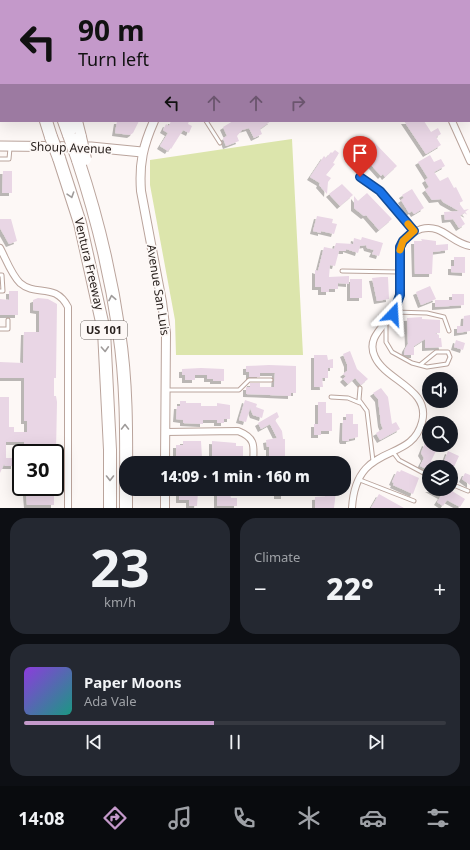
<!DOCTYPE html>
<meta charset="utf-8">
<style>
:root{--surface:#171b24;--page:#242831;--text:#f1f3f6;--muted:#9ea1a6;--line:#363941;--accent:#c499ca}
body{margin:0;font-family:"Noto Sans",sans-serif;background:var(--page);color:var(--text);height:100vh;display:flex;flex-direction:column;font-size:15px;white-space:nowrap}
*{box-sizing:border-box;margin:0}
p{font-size:13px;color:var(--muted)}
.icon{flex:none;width:22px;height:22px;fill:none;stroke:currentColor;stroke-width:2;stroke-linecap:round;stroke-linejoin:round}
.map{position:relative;height:508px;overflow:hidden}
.sheet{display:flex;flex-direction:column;gap:10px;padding:10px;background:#0d0f14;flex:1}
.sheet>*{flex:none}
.hud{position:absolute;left:0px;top:0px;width:470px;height:122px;box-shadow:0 4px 16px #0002;background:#c499ca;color:#111;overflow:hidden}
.buttons{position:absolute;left:422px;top:372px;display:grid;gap:8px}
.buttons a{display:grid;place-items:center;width:36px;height:36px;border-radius:50%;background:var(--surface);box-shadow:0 4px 16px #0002;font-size:20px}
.speed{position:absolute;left:12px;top:444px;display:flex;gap:8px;font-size:20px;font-weight:700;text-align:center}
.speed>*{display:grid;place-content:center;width:52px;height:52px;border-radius:50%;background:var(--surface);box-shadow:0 4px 16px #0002;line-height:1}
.speed .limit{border:2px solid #111;border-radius:6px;background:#fff;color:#111}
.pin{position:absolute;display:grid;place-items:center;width:34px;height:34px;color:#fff;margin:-41px -17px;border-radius:50% 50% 50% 0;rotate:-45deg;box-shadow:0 0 4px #0007}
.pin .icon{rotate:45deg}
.me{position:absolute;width:44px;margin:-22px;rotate:20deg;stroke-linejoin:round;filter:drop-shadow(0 0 3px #0008)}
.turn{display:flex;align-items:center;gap:14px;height:84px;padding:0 12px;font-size:18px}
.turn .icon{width:52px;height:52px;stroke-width:2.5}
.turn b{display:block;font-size:28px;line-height:34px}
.lanes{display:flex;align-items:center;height:38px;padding:0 12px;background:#0003;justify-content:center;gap:20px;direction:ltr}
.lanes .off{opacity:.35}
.big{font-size:30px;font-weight:800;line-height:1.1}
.sheet .card{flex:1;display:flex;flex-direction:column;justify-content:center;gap:6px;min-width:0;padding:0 14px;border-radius:16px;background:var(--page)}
.sheet .dial{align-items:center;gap:0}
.dial b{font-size:52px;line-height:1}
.song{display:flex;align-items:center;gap:12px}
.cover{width:48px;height:48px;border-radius:6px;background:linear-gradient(135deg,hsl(270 70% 55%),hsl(170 70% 35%))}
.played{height:4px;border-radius:2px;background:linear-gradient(90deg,var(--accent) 45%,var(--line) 45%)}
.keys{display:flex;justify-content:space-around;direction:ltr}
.heat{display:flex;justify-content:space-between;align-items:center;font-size:22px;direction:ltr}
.sheet .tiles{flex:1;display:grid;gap:10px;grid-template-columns:1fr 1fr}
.card:last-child{grid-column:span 2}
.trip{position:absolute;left:119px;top:456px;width:232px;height:40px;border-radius:16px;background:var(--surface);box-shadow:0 4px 16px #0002;font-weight:800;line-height:40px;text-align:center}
.dock{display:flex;height:64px;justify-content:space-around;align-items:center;background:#090b0e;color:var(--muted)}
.dock .icon{width:28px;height:28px}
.dock .on{color:var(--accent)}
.dock b{font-size:18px;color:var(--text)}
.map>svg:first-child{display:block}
</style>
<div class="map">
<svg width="470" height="508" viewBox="0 0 470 508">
<defs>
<filter id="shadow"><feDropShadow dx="-3" dy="3" stdDeviation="0" flood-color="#0004"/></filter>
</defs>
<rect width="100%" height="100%" fill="#fdf8f6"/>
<!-- green -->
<path fill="#dce5ac" d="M292,139L303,355H176L175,320L150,185V160Z"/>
<!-- building -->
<path fill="#e9d6e5" filter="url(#shadow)" d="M117,121H139L133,133L130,135L115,133Z
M171,121H189L188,124L192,126L189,133L183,130L171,149L170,148L168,151L160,146L168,133L163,130L166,124L169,126Z
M233,121H271L260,129L262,134L254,138L249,128L242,130L237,136L239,141L226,146L223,138L227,136L223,127Z
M404,121H424L431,132L438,128L441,134L436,137L441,145L426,154Z
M372,140L397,166L385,177L383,174L381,176L364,157L368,153L366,151L370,147L367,144Z
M335,150L339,153L333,163L335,164L326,175L331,178L328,182L327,194L319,185L320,183L310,177L324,156L326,158L331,152L332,153Z
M430,155L434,162L441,159L445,166L434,172L440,181L448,177L454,188L456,187L463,201L459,203L464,210L469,209L465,212L468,215L464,213L460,216L465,224L459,228L453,219L445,220L444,212L459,211L443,202L441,199L432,200L425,190L429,187L425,180L428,178L418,162Z
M3,171H12V193H2Z
M342,184L353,195L340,206L329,194Z
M412,189L424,208L414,214L412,211L409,213L401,200L404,198L402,195Z
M367,193L392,219L379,230L366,215L364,216L354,208V196L358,201Z
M317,216L333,219L332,223L337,224L334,234L321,231V233L313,231Z
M0,219H11L17,241L9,244L0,228Z
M362,237L383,243L379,256L372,254L374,250L367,248L366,245L360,246L358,253L346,249V251H339L335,266L330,265L329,277L349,276V284L338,283V289H329V292H321V287H315V270L318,271L324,247L334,249L336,243L353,244L354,238L361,240Z
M421,239L436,241V245L448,244V250L433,252L432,274H415L414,241H422Z
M454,257H465V273L451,272V266H454Z
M381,277H388L389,299L377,301L372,278Z
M350,279H362V298H350Z
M430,286L436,299L421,305L416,292Z
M9,291H18V315H0V299L9,300Z
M452,294H464V305L435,307V300H452Z
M38,298L48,299L57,304L56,378H54V396H56L57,402L56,452L24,453V442H6V458H14V466H5L4,464L0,473V397H9V427H14V432H27V421H24V378H0V362L23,363L24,332H39V311L33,310V300Z
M470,315V331L457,333V326H463L464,316Z
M422,317V319L440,320V333H435L439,335V338H441L442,347L425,348V339L414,346V355H404L405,349L408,344L407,318Z
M456,340L465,343L463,350L454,347Z
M350,351L357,369L368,379L361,385L355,378L348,384L343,379L346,376L343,374L347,371V364L343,354Z
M314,355H327L328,360L333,359V368H328V378H322L323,387H314Z
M269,365L296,366V393H291V396L246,394V387H250V383H260V387H274L275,373H260V377H249V372H246V366Z
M201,368L224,369V381H213V379H207V375H195V380H185V375H182V369Z
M381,388L388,397L392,424L396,422L400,429L380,440L376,433L383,429L381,424L378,399L373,393Z
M245,400L257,404L256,407L264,410L262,418L253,415L250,408L246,422L239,420Z
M180,401H186V403H201V406H217V403L230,405V419H224V423H217V420H203V424L183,423V420L176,419L177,406H180Z
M318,402H326V413H332V431H321V435H314V424H318Z
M277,412L279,417L275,420L282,431L283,439H285V463H277V457H269V447H267L266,440L277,438L270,424L261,429L258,423Z
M346,414H353V424H358V437L349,439V441H343L342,439L343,420H346Z
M183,441H201L202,458H176V445H183Z
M212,441L236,443V446H243V460L212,458Z
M425,443L429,445H439L431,461L434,462L431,467H429V470L420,466L424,458L421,453Z
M448,451L459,456L454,467H446L447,465L443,464Z
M401,470L419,478L413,494L393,485L394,483L392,482L397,471L400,472Z
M465,473L470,475V485L462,479Z
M277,489H284V496H277Z
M428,489H453L452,491L465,499L460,507L447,500L443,506L437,502L441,496Z
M179,491L198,492L197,506H189V500H179Z
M328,491H336L334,508H315V497L328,496Z
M26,493H35L36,496H54V505H27Z
M217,493H230L231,498H237V506H217Z
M379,494L404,508H371Z"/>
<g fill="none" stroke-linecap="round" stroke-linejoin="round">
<defs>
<path id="service" d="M206,121L220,143
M0,159H9L10,148
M360,177L380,191L414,231
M342,271L399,272
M0,275H2L3,291H0
M394,312L427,313L444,317L449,331
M386,323V342L392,352L412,363L427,367L447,364L450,357L448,352H436L420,365
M0,329H8V320
M360,388L359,400L367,411L373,461
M166,390H239L249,380H271
M331,397L348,398L360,403
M393,452L399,460L429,476
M360,480L414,501
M451,484L468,491"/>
<path id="minor" d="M386,0V1
M121,1L123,0
M452,121L470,161
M0,248C6,259 11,274 20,283C36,297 55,282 68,307V508
M165,432L238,431C256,438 254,446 253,463
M352,508C356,440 411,465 422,422C431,389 386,381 375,357C364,335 391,323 397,305C404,287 398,266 400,247C405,239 411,232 421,229C442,223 451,243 470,246"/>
<path id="tertiary" d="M340,1V0
M154,121C143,146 139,163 141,191L162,302L166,333L165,463
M165,508V489"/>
<path id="secondary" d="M0,146L91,147L142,152"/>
<path id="motorway" d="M3,0L4,1
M20,0V1
M44,0V1
M46,121L51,137
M64,121L69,135
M76,121L80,137
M59,158L80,223L104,331L110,450V508
M78,160C96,214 111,276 119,332C128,390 126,450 126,508"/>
</defs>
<!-- service casing -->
<use href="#service" stroke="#baa49c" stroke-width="5"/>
<!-- minor casing -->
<use href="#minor" stroke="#baa49c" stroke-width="8"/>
<!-- tertiary casing -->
<use href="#tertiary" stroke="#baa49c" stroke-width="10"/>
<!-- secondary casing -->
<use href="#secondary" stroke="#baa49c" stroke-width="11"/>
<!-- motorway casing -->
<use href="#motorway" stroke="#baa49c" stroke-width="14"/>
<!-- service -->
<use href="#service" stroke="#fff" stroke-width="3"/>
<!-- minor -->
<use href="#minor" stroke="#fff" stroke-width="6"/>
<!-- tertiary -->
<use href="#tertiary" stroke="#fff" stroke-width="8"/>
<!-- secondary -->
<use href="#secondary" stroke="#fff" stroke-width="9"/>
<!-- motorway -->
<use href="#motorway" stroke="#fff" stroke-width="12"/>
<defs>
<path id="motorway-bridge" d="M69,135L78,160
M51,137L59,158
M80,137L85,159"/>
</defs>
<!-- motorway-bridge casing -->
<use href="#motorway-bridge" stroke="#baa49c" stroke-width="14" stroke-linecap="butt"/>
<!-- motorway-bridge -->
<use href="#motorway-bridge" stroke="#fff" stroke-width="12"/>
</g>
<!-- one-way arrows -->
<defs><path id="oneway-chevron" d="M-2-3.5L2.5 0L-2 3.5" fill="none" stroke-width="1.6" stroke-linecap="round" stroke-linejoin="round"/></defs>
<g stroke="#9f9b9a">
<use href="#oneway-chevron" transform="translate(71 195) rotate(72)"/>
<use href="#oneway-chevron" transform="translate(112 298) rotate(-101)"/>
<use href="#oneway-chevron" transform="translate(105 349) rotate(87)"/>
<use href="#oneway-chevron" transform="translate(125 427) rotate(-90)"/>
<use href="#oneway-chevron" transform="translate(110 478) rotate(90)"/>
</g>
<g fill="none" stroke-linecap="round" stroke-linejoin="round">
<defs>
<path id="route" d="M360,177L380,191L414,231L403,241L400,247V295L393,314"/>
</defs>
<!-- route casing -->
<use href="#route" stroke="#114b97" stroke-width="10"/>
<!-- route -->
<use href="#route" stroke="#1a73e8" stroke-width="7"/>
<!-- slow -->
<path stroke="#f59e0b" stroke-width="7" d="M400,250L403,241L414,231L408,224"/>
</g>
<g text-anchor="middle" stroke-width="3.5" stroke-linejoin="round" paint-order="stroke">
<!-- shield labels -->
<rect fill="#fdf8f6" stroke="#69625f" stroke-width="1" x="81" y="321" width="46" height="18" rx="3"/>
<g font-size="11" font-weight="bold" fill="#29211e">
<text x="104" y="334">US 101</text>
</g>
<!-- street labels -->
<g font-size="12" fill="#29211e" stroke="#fdf8f6">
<text transform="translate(71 148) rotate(2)" y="4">Shoup Avenue</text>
<text transform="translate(89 264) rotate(77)" y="4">Ventura Freeway</text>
<text transform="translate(158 290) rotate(81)" y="4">Avenue San Luis</text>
</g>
</g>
</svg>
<div class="buttons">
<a><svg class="icon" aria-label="sound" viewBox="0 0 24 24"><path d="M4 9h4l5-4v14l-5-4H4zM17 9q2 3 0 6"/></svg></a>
<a><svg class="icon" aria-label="search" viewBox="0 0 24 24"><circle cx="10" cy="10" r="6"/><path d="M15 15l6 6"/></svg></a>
<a><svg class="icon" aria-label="layers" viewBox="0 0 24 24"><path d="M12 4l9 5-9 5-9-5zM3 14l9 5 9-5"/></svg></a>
</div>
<div class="speed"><div class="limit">30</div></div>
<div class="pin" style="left:360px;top:177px;background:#d93025"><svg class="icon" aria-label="arrive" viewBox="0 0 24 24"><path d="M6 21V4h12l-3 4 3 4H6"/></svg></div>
<svg class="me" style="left:393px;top:314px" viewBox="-20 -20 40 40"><path d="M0-17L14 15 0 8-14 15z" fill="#1a73e8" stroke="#fff" stroke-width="4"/></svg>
<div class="trip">14:09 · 1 min · 160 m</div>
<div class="hud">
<div class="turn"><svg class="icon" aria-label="left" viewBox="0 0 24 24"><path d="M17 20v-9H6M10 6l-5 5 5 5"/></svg><div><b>90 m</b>Turn left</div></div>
<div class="lanes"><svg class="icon" aria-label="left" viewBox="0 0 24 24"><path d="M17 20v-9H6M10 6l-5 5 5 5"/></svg><svg class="icon off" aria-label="ahead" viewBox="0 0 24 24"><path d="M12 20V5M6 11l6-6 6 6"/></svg><svg class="icon off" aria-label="ahead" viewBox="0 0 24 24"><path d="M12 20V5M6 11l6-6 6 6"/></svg><svg class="icon off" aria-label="right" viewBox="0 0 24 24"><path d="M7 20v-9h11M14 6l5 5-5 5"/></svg></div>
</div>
</div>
<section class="sheet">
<div class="tiles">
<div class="card dial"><b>23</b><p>km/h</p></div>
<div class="card"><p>Climate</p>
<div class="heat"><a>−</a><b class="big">22°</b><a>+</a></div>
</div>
<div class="card">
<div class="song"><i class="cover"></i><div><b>Paper Moons</b><p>Ada Vale</p></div></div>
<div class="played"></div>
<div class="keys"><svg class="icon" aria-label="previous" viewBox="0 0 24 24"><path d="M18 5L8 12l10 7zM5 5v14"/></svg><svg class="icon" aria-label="pause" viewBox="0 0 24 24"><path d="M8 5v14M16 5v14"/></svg><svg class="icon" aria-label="next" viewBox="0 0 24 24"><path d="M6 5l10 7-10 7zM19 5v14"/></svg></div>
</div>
</div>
</section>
<nav class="dock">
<b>14:08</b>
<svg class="icon on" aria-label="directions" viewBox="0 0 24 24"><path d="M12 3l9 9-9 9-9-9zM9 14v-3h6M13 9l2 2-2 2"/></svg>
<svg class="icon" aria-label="music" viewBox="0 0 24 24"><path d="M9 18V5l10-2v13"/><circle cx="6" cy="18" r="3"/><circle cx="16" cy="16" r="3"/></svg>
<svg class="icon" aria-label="phone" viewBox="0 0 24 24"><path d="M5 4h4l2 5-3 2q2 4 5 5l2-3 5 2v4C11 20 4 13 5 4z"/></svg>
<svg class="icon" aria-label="climate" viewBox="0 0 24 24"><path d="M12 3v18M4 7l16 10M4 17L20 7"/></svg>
<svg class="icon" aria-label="car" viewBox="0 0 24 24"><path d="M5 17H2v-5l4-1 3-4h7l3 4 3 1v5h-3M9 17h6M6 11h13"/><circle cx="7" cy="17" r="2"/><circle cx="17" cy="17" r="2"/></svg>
<svg class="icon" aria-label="filters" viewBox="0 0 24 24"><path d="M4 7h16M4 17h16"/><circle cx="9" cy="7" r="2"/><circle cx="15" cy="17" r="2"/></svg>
</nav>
